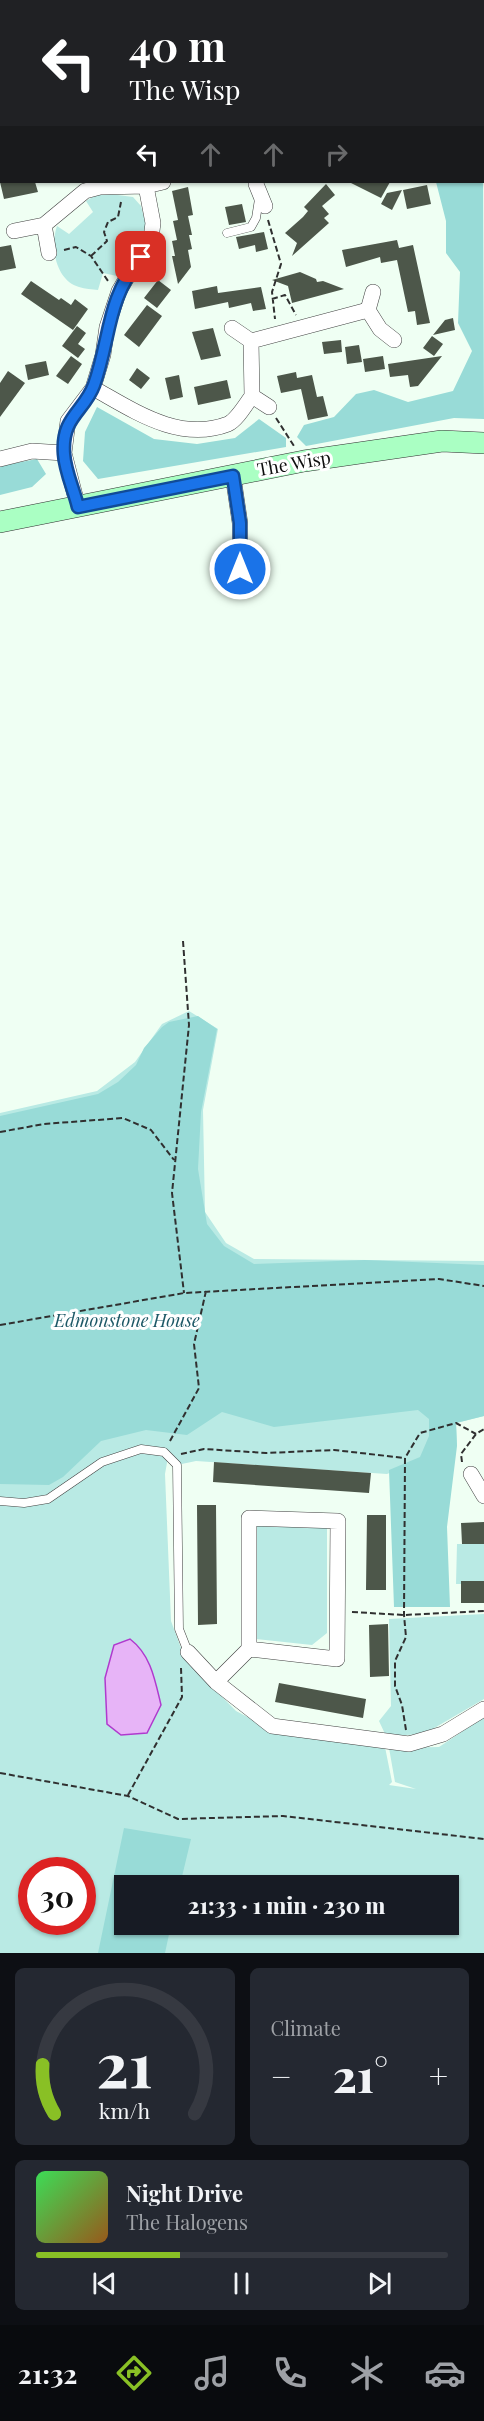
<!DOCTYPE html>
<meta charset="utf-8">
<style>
:root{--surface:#171b24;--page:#242831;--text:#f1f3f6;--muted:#9ea1a6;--line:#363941;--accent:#89c025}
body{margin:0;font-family:"Playfair Display",serif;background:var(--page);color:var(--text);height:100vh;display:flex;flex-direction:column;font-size:22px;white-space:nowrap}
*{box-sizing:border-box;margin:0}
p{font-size:20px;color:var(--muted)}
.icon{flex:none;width:33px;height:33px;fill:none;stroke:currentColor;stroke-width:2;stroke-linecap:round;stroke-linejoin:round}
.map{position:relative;height:1953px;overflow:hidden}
.sheet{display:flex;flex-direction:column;gap:15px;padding:15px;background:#0d0f14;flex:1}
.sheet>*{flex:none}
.banner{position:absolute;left:0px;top:0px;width:484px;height:183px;box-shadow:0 2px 4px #0004;background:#202124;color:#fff;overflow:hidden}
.speed{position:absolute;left:18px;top:1857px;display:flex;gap:12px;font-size:30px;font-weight:700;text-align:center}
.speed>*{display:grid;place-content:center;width:78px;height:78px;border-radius:50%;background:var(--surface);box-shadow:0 2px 4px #0004;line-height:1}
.speed .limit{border:9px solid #d22;background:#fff;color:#111}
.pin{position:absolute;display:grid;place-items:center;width:51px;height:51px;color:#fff;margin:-26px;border-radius:12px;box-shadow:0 3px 9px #0006}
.me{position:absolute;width:66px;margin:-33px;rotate:0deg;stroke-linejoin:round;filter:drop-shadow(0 0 4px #0008)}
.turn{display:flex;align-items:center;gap:21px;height:126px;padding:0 30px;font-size:27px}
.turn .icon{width:78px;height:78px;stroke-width:2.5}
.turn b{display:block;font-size:42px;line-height:51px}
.lanes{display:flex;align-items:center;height:57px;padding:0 30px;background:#0003;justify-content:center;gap:30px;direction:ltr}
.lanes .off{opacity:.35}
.big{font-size:45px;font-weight:800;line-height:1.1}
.sheet .card{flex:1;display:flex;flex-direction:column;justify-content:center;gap:9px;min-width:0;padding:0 21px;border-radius:9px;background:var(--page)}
.sheet .dial{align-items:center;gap:0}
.dial svg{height:156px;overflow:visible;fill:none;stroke:var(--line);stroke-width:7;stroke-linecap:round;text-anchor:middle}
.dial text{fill:var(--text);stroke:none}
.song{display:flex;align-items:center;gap:18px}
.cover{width:72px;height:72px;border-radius:9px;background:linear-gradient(135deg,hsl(130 70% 55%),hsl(30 70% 35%))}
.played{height:6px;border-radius:3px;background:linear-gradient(90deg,var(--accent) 35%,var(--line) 35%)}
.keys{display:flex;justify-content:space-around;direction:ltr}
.heat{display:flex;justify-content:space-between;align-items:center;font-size:33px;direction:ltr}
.sheet .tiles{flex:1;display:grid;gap:15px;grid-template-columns:1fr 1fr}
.card:last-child{grid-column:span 2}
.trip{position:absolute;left:114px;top:1875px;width:345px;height:60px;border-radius:0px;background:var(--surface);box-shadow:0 2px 4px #0004;font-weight:800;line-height:60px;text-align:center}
.dock{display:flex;height:96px;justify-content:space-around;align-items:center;background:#090b0e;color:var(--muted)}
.dock .icon{width:42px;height:42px}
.dock .on{color:var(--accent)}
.dock b{font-size:27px;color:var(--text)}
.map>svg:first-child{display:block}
</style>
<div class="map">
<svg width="484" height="1953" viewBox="0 0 484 1953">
<rect width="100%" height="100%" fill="#effff3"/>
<!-- green -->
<path fill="#b9eae4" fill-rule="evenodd" d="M110,194L133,197L141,206L147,229L142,248L117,276L103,273L98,290C92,289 85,289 79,287C55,280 50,246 57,226L69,234L93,212L86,201L96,195Z
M189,1011L218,1029L203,1110L205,1212L226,1243L254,1259L484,1261V1416L456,1423L457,1446L387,1474L196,1461L177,1465L168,1457L165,1474L171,1621L185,1659L236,1711L270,1729L385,1747L392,1782L389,1785L416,1789L395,1782L389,1748L439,1747L484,1717V1953H0V1113L97,1091L135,1062L162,1024ZM32,1870H82V1922H32ZM124,1886H448V1924H124Z
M255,1526L327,1528V1633L312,1645L256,1639Z
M457,1544H484V1581H461V1584H456Z
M484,1614V1699L424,1734L386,1736L379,1721L391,1706L389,1619Z"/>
<!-- forest -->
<path fill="#98dbd7" d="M483,164L484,419L454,418L306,446L297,437L304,425L334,417L356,394L374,390L408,402L453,391L472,351L458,323L460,272L446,253V221L436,182H483Z
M97,407L154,439L197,444L235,438L259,419L286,438V447L98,479L83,461L85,432Z
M37,459L46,474L32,487L0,495V466Z
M198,1016L217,1029L201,1112L198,1169L207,1224L224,1246L254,1264L365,1260L484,1265V1416L456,1423L457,1446L447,1527L450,1607H394L389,1470L420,1457L429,1436V1419L418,1410L274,1427L222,1412L187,1435L146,1430L101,1441L63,1477L49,1485L0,1484V1116L98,1094L118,1082L136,1065L144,1048L162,1027L169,1022Z
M124,1828L191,1839L180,1885L124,1886V1924L171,1925L165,1953H98Z"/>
<!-- water -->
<path fill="#e7b4f7" stroke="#b03ace" stroke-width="1.5" d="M130,1639C151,1655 155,1680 161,1705L147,1733L121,1735L107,1724L105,1678L114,1645Z"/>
<!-- building -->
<path fill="#4d574a" d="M0,182H35L38,192L4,199Z
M349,182H390L381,198Z
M326,184L335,195L322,206L329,214L324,218L329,223L292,256L297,243L285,233L303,217L308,211L304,207Z
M427,185L431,204L407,209L403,190Z
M188,187L193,215L188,216L192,235H189L192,249L188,250L191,267L178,284L172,256H175L172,241L177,240L173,221L178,220L172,191Z
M402,190L392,210L381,204L387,193Z
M242,204L246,222L229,225L225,207Z
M264,232L268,249L256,252L255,245L239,249L236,237Z
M397,240L399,248L413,245L430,323L417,325L415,311L408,312L397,260L381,263L380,257L346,267L342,250Z
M11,245L16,268L0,271V247Z
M300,272L316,279L317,282L323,281L344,289L292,303L288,286L272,280Z
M158,280L171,290L157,308L144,298Z
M31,281L59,300L61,298L71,305L75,299L88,309L73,330L21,294Z
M217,286L218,293L261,287L266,309L253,311L251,303L229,308L228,302L195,309L192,291Z
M147,305L162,316L139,347L124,335Z
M453,318L455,330L433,335L445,320Z
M77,326L86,333L78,344L85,349L78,358L62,346Z
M213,328L221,356L201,360L192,332Z
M432,336L443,344L434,356L423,348Z
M341,340L342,352L324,354L322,342Z
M359,345L362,362L347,364L345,347Z
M71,356L82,364L68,384L56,376Z
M383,356L385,369L365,372L363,359Z
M442,356L418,386L410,387L408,375L390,377L388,364Z
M46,361L49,375L28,380L25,365Z
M137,368L150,378L141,389L129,380Z
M8,371L25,383L0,417V383Z
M296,372L297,378L312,375L317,397L323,396L328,416L308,420L301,389L281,393L277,376Z
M179,375L183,397L170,400L165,378Z
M227,380L231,398L198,405L194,387Z
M214,1462L371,1473L369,1493L213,1482Z
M197,1505H216L217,1624L198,1625Z
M367,1515H386V1590H366Z
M484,1522V1544H462L461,1523Z
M461,1581H484V1603H461Z
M388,1624L389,1676L370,1677L369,1625Z
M279,1683L366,1699L363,1718L275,1702Z"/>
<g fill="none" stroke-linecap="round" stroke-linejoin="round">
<defs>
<path id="lane" d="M483,28L484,29
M227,233L251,227L256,218L259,199
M0,1501L24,1503L48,1499L102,1462L141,1449L164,1452L177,1465L179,1629L188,1652"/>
<path id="street" d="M148,2L150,0
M384,2L385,0
M0,58L2,57
M256,184L265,206
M44,225L49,253
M14,231L44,225L85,191L100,187L146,186L163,182
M368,310L373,292
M232,328L251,341
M93,388C133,410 179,443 228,424C237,420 246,404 252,396L251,341L368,310L380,329L394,340
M252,396L269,407
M0,459L32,451L64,453
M233,476L240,523V569
M78,507L64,453L68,421L93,388L103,355L107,327L119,291L132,269L150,246L153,223L146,186
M471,1474L484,1496
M188,1652L216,1682L272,1726L409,1744L443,1734L484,1709
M216,1682L249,1649V1518L338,1521L337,1659L249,1649"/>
<path id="secondary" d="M0,522L304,461L442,441L484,443"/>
<path id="primary" d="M481,2L482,0
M483,118L484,122"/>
</defs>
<!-- lane casing -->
<use href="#lane" stroke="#414141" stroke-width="9"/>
<!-- street casing -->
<use href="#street" stroke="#414141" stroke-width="16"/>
<!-- secondary casing -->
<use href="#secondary" stroke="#303030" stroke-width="22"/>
<!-- primary casing -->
<use href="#primary" stroke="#1f1f1f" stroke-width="26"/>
<!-- path -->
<path stroke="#303030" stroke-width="2" stroke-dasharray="6 3" stroke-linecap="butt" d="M223,0V2
M455,0V2
M268,220L281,264L272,292L275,319
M64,250L76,247L91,256L108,281
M91,256L107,241L104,232L108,222L118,217L121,202
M272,299L285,295L296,315
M276,418L294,446
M183,941L189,1025L172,1193L184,1293
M0,1132L44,1124L123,1118L151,1130L174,1160
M0,1325L184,1293L439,1279L484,1286
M170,1441L199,1388L194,1344L206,1291
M181,1454L204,1449L266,1453L334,1450L405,1458
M462,1462L461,1454L476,1434L484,1429
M352,1612L404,1615L484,1611
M406,1730L402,1705L395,1686V1661L406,1637L404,1615L405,1458L420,1433L456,1423L476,1434
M0,1773L128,1796L178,1819L283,1816L484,1839
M128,1795L182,1697L181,1668"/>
<!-- lane -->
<use href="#lane" stroke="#fff" stroke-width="8"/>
<!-- street -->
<use href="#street" stroke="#fff" stroke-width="15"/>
<!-- secondary -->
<use href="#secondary" stroke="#aaffc3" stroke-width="21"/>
<!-- primary -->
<use href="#primary" stroke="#65f97c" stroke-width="24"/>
</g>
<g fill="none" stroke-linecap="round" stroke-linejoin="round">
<defs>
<path id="route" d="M141,257C106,300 111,337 94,385C84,412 61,417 64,454C65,471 74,490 78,507L233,476L240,523V569"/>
</defs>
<!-- route casing -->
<use href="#route" stroke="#114b97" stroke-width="15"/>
<!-- route -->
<use href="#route" stroke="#1a73e8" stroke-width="10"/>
</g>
<g text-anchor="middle" stroke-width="6" stroke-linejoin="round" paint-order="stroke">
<!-- street labels -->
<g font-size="18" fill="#0e0e0e" stroke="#fff">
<text transform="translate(294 464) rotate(-10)" y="6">The Wisp</text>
</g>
<!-- park labels -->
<g font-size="18" font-style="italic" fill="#1e5967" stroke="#fff">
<text x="127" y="1327">Edmonstone House</text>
</g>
</g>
</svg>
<div class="speed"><div class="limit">30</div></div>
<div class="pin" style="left:141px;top:257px;background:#d93025"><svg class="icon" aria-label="arrive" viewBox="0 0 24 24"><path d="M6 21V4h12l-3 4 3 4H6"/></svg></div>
<svg class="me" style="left:240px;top:569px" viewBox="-20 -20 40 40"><circle r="17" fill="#1a73e8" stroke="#fff" stroke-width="3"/><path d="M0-11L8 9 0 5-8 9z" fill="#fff"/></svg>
<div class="trip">21:33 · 1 min · 230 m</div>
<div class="banner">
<div class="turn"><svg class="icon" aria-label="left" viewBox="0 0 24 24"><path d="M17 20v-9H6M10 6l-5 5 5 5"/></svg><div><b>40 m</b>The Wisp</div></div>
<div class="lanes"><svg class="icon" aria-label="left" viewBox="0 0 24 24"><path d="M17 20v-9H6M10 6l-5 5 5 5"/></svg><svg class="icon off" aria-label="ahead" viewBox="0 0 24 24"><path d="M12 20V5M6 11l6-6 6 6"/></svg><svg class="icon off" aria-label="ahead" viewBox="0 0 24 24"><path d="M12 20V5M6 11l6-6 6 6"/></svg><svg class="icon off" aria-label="right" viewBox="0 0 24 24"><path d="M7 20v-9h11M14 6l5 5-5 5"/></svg></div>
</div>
</div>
<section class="sheet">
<div class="tiles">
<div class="card dial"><svg viewBox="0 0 100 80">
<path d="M14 69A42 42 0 1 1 86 69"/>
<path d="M14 69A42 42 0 0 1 8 44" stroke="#89c025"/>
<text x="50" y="56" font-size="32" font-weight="700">21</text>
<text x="50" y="72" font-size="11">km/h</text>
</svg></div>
<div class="card"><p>Climate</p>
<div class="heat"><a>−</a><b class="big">21°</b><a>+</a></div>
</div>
<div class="card">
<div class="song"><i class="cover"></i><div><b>Night Drive</b><p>The Halogens</p></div></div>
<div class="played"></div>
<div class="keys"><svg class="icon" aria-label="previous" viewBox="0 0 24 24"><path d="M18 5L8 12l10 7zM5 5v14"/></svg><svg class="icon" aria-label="pause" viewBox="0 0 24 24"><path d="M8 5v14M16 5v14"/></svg><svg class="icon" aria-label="next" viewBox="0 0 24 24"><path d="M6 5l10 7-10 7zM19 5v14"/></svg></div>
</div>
</div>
</section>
<nav class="dock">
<b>21:32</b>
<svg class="icon on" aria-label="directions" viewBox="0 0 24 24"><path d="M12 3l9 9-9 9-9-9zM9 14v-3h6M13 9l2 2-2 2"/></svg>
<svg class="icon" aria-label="music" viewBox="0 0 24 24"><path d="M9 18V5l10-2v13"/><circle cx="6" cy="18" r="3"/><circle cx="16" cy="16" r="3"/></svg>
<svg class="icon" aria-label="phone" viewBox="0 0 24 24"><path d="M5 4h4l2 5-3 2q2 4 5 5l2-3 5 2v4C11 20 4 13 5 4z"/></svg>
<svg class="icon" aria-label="climate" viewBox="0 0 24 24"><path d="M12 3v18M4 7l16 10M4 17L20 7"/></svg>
<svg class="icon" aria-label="car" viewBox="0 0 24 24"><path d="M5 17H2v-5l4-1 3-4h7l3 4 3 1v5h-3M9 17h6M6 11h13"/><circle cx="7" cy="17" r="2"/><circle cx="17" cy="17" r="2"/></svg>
</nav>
